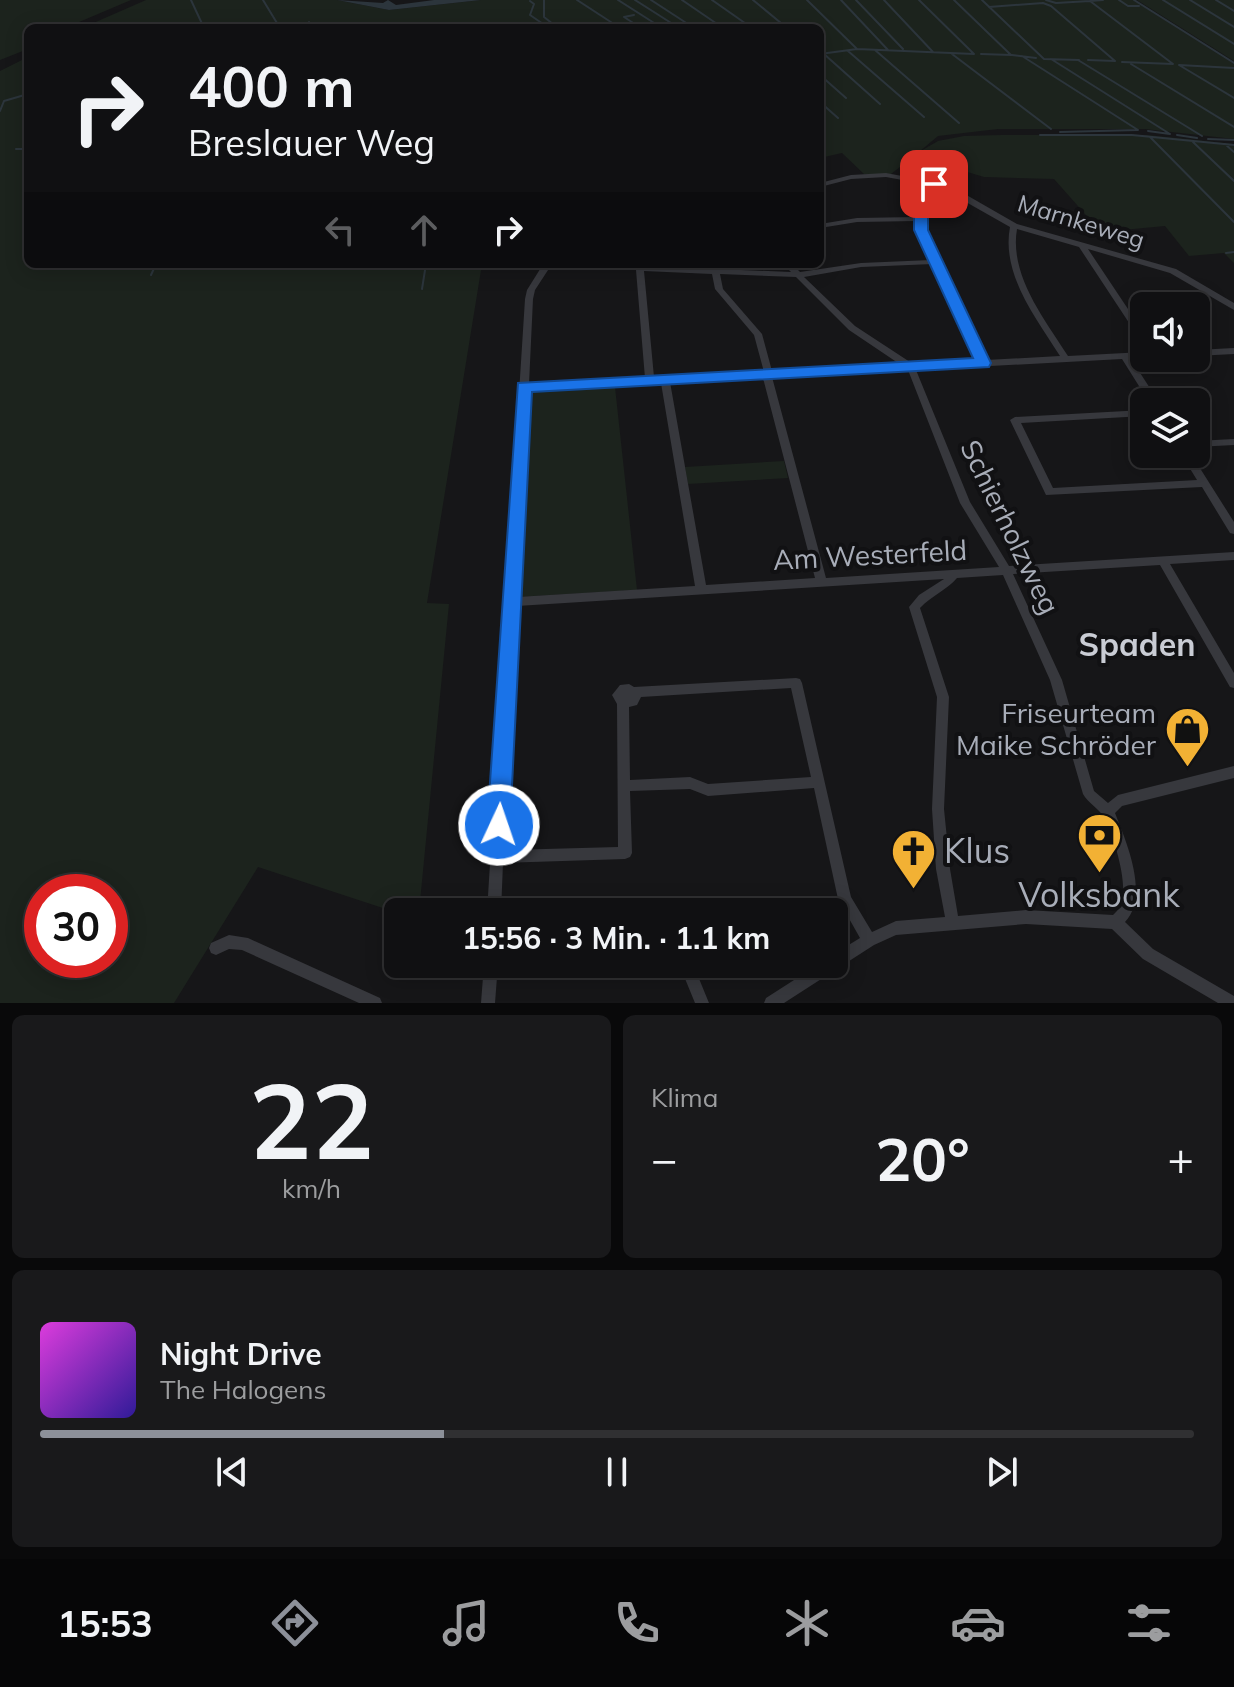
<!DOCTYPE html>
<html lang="de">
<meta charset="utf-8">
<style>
:root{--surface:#101012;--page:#19191b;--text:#f1f3f6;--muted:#9c9d9f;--line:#303032;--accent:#8c9099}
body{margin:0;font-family:Mulish,sans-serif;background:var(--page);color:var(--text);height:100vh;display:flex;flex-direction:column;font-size:30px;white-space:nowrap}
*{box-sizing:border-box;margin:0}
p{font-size:26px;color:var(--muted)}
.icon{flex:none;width:44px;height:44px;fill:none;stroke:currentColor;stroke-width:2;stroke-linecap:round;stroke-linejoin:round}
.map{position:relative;height:1003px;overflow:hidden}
.drawer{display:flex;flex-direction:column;gap:12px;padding:12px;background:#09090a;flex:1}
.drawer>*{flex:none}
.banner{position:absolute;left:24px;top:24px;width:800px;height:244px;border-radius:12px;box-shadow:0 4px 20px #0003,0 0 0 2px var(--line);background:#101012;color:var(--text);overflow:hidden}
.fabs{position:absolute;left:1130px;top:292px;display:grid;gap:16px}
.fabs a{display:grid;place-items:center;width:80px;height:80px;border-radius:12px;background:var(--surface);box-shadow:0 4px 20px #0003,0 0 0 2px var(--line);font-size:40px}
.speed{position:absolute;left:24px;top:874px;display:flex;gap:16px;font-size:40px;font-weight:700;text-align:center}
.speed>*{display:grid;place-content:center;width:104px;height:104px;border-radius:50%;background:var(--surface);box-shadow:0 4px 20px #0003,0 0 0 2px var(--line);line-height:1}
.speed .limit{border:12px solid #d22;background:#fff;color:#111}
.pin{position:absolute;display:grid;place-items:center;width:68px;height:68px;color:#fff;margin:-34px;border-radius:16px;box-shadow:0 4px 12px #0006}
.me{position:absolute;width:88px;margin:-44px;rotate:3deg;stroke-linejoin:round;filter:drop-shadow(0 0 6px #0008)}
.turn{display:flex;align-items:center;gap:28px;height:168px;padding:0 32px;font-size:36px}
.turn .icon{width:104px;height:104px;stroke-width:2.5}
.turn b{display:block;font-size:56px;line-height:68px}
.lanes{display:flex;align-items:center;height:76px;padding:0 32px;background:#0003;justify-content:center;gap:40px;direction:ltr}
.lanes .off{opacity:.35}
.big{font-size:60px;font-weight:700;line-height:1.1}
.drawer .widget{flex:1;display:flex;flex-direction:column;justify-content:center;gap:12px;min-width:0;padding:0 28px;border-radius:12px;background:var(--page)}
.drawer .dial{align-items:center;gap:0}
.dial b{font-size:104px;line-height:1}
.song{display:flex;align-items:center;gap:24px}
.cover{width:96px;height:96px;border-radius:12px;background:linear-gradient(135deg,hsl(300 70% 55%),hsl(250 70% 35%))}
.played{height:8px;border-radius:4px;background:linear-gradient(90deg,var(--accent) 35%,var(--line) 35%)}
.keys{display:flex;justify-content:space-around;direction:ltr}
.heat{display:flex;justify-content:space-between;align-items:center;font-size:44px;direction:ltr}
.drawer .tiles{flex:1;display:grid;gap:12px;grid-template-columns:1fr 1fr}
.widget:last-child{grid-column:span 2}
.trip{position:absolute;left:384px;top:898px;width:464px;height:80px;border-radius:12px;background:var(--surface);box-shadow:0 4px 20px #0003,0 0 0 2px var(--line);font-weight:700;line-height:80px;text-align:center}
.tab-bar{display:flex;height:128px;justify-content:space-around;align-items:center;background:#060607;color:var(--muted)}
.tab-bar .icon{width:56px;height:56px}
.tab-bar .current{color:var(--accent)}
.tab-bar b{font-size:36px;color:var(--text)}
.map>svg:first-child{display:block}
</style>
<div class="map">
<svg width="1234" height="1003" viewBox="0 0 1234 1003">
<rect width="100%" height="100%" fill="#161618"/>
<!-- green -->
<path fill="#1c231d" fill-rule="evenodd" d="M0,0H131L65,28H28V49L0,60Z
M146,0H337L389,10L481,0H1133L1234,64V139L1145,129H998L938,136L919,152L938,141L964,136L1001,135H1147L1234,144V263L1224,253L1189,256L1165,226L1101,232L1054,179L984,177L914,156L891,174H864L842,153L820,158V28H82Z
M1137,0H1234V61Z
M28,57V264H482L427,603L449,604L419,912L398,913L258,867L174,1003H0V71ZM42,892H110V960H42Z
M615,387L637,590L516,597L527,390Z
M784,461L788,478L688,484L685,467Z"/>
<!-- water -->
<path fill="#2c353c" d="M337,0L383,3L388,0L396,5L434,0H481L389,10Z"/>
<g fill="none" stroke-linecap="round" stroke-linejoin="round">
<!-- stream -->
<path stroke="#2c353c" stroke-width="2" d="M191,0L204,28
M263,0L280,28
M544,0V17L558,28
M577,0L620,28
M618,0L662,28
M635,0L679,28
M651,0L694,28
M682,0L723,28
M712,0L752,28
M753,0L787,28
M807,0L857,49L820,54
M841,0L888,50
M856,0L903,49
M884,0L933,52
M954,0L1011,55L981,54
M982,0L1044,59L1079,60
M1046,0L1056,3L1090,1
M1119,0L1128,6H1139
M1134,0L1234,63
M1163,0L1234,44
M1190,0L1234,27
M1216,0L1234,11
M530,1L534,4L530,15L549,28
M1090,1L1173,64L1122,62
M1090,1L1103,0
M989,7L1043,3L1051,6L1115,61L1088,60
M634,15L624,17L641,28
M309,22L313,28
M857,49L974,54L919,0
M875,50L959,123
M848,51L924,117
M824,54L880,104
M952,54L1051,129
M1012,55L1036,58
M1022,56L1138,130L1060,132
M1051,59L1170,134L1148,131
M1078,60L1202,136
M1131,64L1234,127
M1234,68L1179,65L1234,98
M820,75L846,98
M820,102L838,118
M0,111L4,101L28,94
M1040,135H1132L1234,145
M1177,135L1197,138
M1150,137L1234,222
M1208,139L1234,140
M1193,142L1234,181
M1225,144L1234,152
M16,149H28
M1226,253L1234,252
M151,275L156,264
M422,289L426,264"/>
<!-- minor -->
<path fill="#37383d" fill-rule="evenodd" d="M886,173L934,182L956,189L1017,224L1176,269L1234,303V310L1170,273L1088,249L1144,333V342L1141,341L1079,247L1017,229C1009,275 1045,320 1068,356L1144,352V358L1131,359L1159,402H1149L1122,359L916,370L970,502L1009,566L1234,552V560L1170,564L1234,673V688L1230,687L1160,565L1013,574L1062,680L1094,791L1108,803L1118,795L1234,766V778L1122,806L1115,813C1126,841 1150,896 1125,922L1153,949L1234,996V1003H1218L1143,959L1112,929L1026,924L896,935L874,945L784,1003H764L766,998L819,964H834V954L860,938L838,899L814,788L708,796L690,789L630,791L632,853L630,857L625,859L503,863L501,912H487L506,605L504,602L506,598L525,299L527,290L542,266L538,264H598L791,272L783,264H792L800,272L861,263L931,260L917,230V221L857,222L820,228V224L857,218L917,217V206L930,185L886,177L851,179L820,187V183L851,175ZM936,187L950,193L1010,227C1001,274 1036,318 1060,356L986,360L925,230V206ZM933,264L978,361L913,364L855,326L804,277L861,267ZM550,267L636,270L645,378L529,384L533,299L535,290ZM644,271L712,274L715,289L754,335L764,372L654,377ZM720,274L796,277L849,330L901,365L772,371L762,334L723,289ZM908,370L960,503L999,567L826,578L772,377ZM763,378L815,578L706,585L670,382ZM654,383H661L695,586L517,597L528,390L647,384L650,385ZM1003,575L1050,680L1083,794C1088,803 1099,808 1104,818C1114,836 1129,885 1121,905C1118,910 1117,911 1113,915L1026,910L958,916L950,869L944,809L949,697L920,608C931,596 947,590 957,578ZM944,579L919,595L909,607L937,697L932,809L936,869L945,917L896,921L872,932L851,897L802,683L800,679L796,678L634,687L629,684L620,685L612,695L617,704L618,847L504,850L517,606ZM791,688L811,777L708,784L690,777L630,780L629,707L637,705L641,697Z
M1234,348V354L1196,356V350Z
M1144,410V416L1021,423L1053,488L1197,480L1181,454H1191L1234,522V534L1230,533L1202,487L1046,495L1010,420L1015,417Z
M1234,439V445L1196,447V441Z
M229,935L248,938L380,998L382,1003H359L242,950L229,949L216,955L211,953L209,948L211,943Z
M484,964H498L495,1003H481Z
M679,964H693L709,1003H695Z"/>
</g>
<!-- route -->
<path fill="#1a73e8" stroke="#114b97" stroke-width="2" d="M934,180L940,184L928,206V230L991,363L989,367L532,392L510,825L507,833L499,836L491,833L487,825L518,383L973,358L914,230V206L929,182Z"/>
<!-- icons -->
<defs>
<symbol id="shop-pin" viewBox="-11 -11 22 30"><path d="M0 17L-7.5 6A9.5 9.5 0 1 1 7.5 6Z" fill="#f2b134" stroke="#111113"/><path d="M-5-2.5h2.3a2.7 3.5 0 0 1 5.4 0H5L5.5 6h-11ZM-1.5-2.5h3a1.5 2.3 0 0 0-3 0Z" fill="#111"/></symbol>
<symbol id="bank-pin" viewBox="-11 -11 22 30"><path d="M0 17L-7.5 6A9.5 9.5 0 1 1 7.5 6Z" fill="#f2b134" stroke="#111113"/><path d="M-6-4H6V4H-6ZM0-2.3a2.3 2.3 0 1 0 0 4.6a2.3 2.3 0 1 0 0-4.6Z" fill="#111"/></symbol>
<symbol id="church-pin" viewBox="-11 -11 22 30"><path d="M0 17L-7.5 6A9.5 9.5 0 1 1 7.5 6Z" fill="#f2b134" stroke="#111113"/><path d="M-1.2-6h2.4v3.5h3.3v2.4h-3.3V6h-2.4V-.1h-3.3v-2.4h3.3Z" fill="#111"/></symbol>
</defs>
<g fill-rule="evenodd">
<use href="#shop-pin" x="1162" y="704" width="51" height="69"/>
<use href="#bank-pin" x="1074" y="810" width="51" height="69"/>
<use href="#church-pin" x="888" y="826" width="51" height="69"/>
</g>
<g text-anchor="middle" stroke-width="8" stroke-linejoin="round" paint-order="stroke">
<!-- far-street labels -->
<g font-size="24" fill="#a8adb8" stroke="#111113">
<text transform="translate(1081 222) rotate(17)" y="8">Marnkeweg</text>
</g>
<!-- street labels -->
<g font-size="28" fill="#a8adb8" stroke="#111113">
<text transform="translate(1010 527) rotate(64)" y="10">Schierholzweg</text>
<text transform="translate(870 555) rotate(-3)" y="10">Am Westerfeld</text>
</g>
<!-- poi labels -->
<g font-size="28" fill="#a8adb8" stroke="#111113" text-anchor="end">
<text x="1156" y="723">Friseurteam<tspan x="1156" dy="32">Maike Schröder</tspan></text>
</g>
<!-- quarter labels -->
<g font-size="32" font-weight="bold" fill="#c9ccd4" stroke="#111113">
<text x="1137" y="656">Spaden</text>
</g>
<!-- near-poi labels -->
<g font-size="34" fill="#a8adb8" stroke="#111113" text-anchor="start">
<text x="944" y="863">Klus</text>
<text x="1099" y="907" text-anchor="middle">Volksbank</text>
</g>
</g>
</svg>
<div class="fabs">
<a><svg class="icon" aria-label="sound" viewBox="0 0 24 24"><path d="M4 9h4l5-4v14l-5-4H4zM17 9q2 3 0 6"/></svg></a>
<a><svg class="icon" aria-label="layers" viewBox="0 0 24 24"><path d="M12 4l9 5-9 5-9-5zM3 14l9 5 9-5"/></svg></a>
</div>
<div class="speed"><div class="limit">30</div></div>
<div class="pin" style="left:934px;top:184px;background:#d93025"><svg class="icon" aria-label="arrive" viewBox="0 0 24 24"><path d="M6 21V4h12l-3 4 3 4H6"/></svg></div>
<svg class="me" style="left:499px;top:825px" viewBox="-20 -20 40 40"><circle r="17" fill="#1a73e8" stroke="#fff" stroke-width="3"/><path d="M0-11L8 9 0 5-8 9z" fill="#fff"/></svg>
<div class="trip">15:56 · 3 Min. · 1.1 km</div>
<div class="banner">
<div class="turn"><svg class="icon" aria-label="right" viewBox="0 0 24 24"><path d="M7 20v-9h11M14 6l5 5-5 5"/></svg><div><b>400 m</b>Breslauer Weg</div></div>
<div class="lanes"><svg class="icon off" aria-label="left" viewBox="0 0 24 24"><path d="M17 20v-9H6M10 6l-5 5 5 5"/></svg><svg class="icon off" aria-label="ahead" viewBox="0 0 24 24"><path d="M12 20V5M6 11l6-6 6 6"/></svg><svg class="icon" aria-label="right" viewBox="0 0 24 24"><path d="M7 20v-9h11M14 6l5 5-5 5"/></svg></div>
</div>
</div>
<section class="drawer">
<div class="tiles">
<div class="widget dial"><b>22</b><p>km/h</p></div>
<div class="widget"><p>Klima</p>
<div class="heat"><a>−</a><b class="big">20°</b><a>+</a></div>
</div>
<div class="widget">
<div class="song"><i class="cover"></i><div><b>Night Drive</b><p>The Halogens</p></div></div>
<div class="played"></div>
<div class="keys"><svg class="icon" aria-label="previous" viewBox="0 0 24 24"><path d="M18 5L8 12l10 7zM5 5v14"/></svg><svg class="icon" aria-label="pause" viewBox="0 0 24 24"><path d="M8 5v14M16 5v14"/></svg><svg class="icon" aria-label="next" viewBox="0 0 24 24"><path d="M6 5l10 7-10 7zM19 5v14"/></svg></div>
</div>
</div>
</section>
<nav class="tab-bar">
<b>15:53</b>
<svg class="icon current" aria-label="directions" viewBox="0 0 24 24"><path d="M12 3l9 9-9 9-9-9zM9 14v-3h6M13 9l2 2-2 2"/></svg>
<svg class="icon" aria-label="music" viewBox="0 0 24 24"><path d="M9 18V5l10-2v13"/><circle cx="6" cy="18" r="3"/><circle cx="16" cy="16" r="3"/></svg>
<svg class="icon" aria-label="phone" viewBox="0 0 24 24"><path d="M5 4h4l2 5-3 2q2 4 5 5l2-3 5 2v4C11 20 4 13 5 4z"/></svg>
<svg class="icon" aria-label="climate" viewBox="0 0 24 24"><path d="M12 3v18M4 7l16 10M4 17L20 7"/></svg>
<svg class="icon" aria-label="car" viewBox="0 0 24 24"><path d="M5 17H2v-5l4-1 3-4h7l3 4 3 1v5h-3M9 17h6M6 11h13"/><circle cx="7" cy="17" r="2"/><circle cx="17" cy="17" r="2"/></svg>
<svg class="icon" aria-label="filters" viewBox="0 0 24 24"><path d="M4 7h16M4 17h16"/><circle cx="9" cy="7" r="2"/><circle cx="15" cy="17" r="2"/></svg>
</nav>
